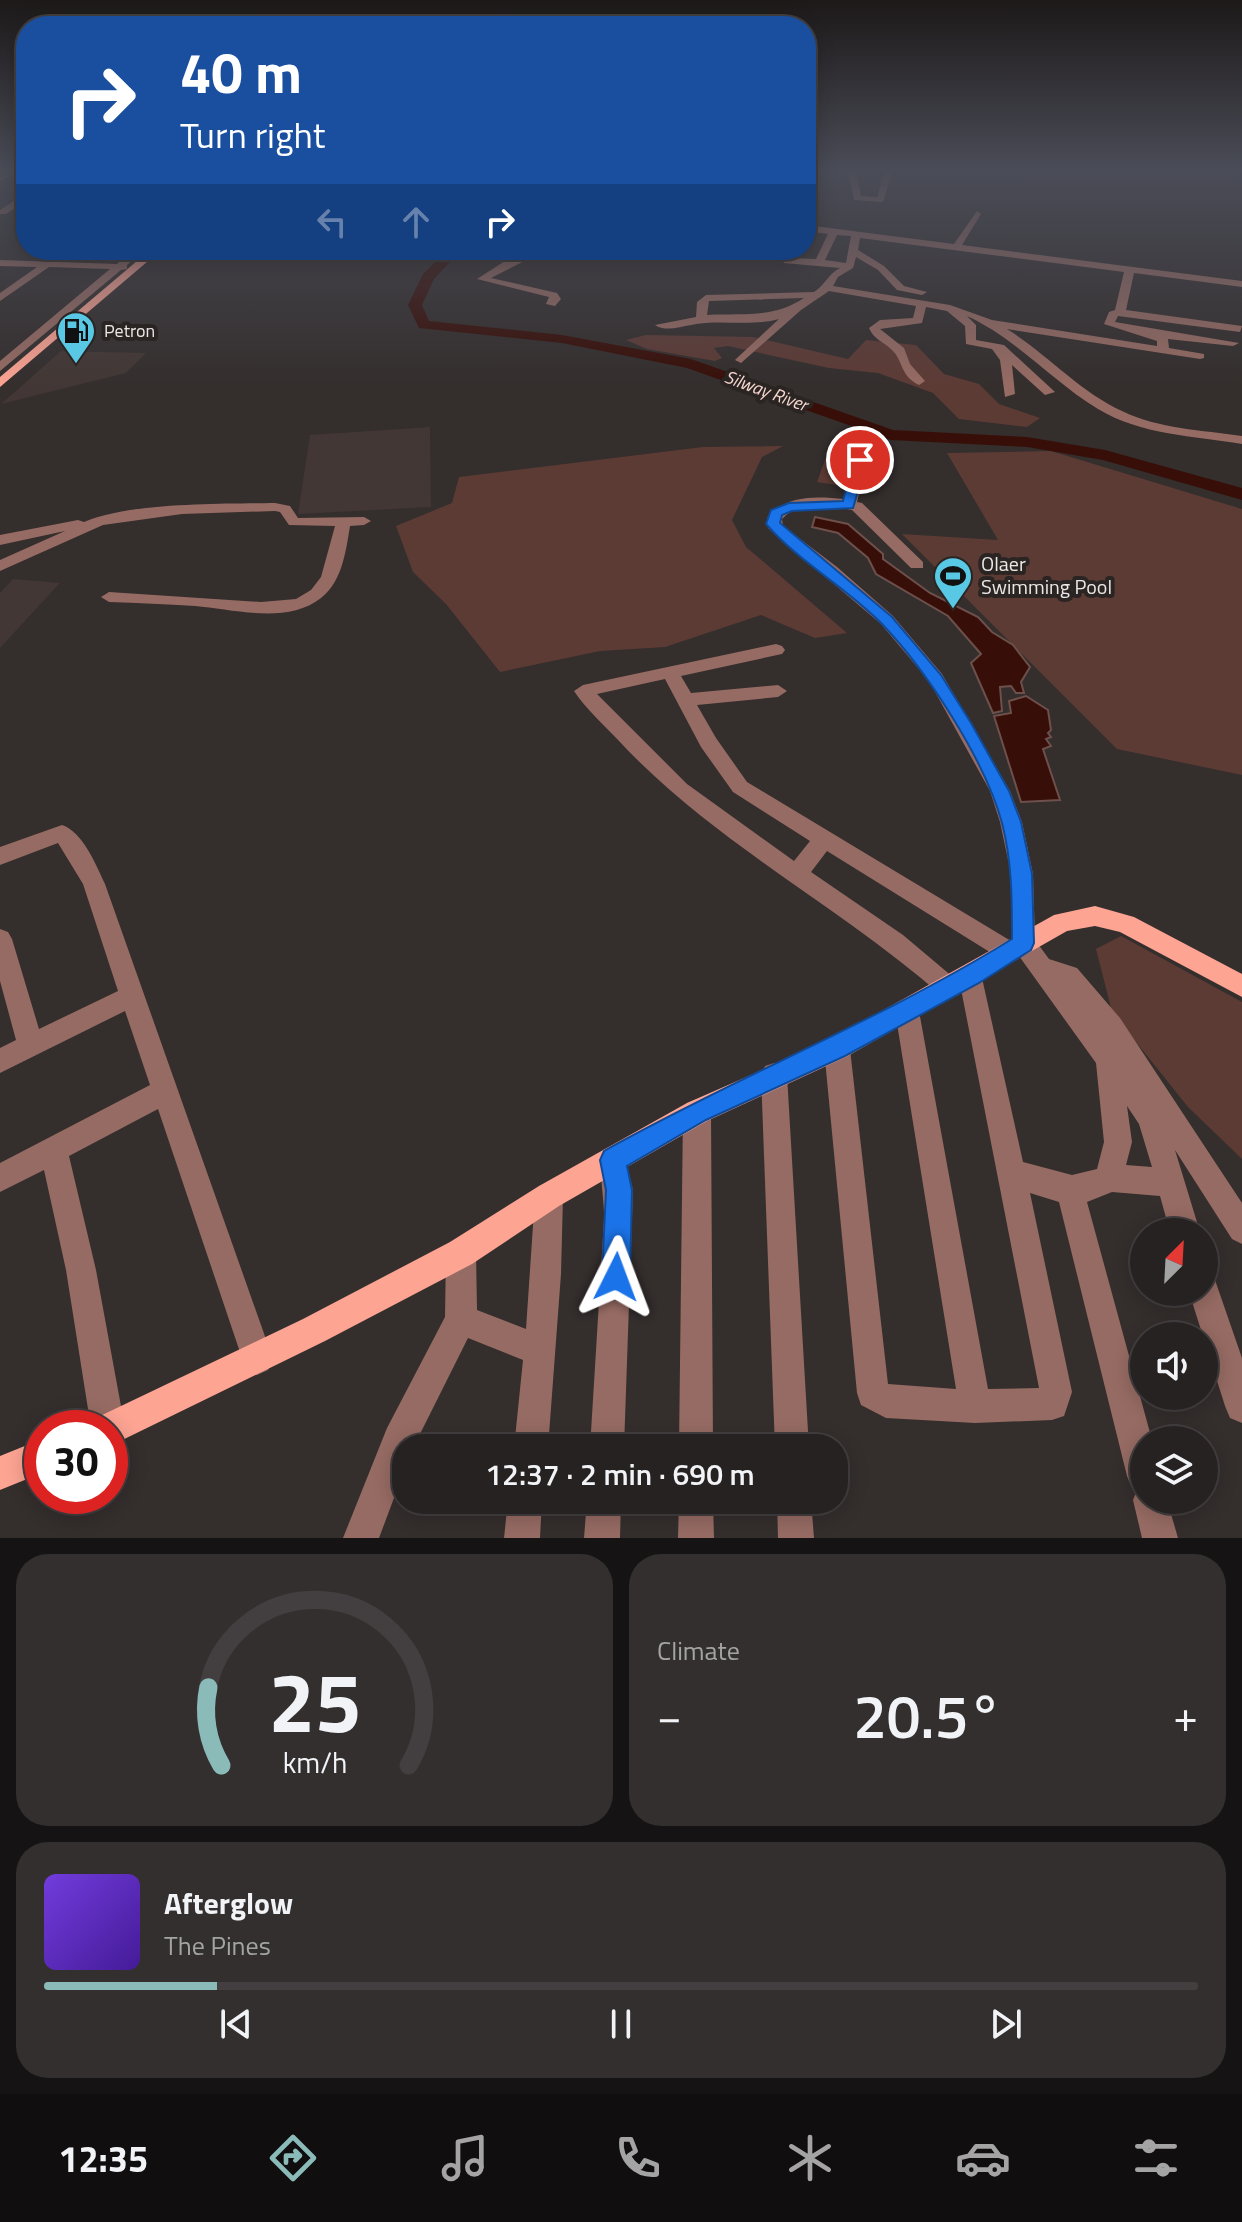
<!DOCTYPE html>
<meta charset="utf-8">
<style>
:root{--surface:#272222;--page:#332f2f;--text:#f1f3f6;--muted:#a4a4a5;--line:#433f40;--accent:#8bbbb9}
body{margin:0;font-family:"Titillium Web",sans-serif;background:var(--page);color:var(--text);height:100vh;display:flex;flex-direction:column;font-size:30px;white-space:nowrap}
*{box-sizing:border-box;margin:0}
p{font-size:26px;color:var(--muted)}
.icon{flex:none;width:44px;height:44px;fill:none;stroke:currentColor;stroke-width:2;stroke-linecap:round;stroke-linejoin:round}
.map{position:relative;height:1538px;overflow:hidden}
.panel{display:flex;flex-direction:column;gap:16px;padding:16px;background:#151313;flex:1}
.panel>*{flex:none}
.top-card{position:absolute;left:16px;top:16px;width:800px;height:244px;border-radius:32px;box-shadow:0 4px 20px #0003,0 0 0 2px var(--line);background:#1a4fa0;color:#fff;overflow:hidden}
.needle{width:52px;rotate:24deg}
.buttons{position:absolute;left:1130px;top:1218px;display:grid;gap:16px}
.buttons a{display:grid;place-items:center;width:88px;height:88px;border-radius:50%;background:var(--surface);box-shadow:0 4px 20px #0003,0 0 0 2px var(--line);font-size:40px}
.speed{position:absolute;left:24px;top:1410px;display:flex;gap:16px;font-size:40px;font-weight:700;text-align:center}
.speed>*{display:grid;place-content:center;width:104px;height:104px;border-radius:50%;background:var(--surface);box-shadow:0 4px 20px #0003,0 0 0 2px var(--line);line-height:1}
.speed .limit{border:12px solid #d22;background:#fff;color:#111}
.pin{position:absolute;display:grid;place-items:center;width:68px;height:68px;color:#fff;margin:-34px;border:4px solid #fff;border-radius:50%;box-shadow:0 2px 8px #0007}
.me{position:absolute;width:88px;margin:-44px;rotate:3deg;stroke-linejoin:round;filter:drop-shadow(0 0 6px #0008)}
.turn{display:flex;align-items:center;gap:28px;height:168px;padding:0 32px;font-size:36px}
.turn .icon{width:104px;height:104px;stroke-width:2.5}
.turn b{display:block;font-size:56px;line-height:68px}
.lanes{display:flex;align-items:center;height:76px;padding:0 32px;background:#0003;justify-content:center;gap:40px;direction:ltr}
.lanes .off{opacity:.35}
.big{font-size:60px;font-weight:600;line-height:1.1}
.panel .card{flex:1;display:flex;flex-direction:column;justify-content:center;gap:12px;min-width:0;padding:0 28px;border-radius:32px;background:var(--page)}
.panel .dial{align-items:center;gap:0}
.dial svg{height:208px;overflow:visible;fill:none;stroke:var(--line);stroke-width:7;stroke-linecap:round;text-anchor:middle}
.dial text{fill:var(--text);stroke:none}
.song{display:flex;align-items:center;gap:24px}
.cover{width:96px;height:96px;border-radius:12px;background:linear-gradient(135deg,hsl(260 70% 55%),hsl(260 70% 35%))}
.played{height:8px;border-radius:4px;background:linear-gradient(90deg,var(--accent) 15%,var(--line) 15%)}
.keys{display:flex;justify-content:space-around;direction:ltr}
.heat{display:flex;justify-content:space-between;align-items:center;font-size:44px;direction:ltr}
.panel .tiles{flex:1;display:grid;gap:16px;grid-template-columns:1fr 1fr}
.card:last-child{grid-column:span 2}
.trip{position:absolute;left:392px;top:1434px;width:456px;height:80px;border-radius:32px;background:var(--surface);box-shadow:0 4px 20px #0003,0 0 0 2px var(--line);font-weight:600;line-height:80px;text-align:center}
.menu{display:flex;height:128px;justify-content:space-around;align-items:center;background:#100e0e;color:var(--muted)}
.menu .icon{width:56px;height:56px}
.menu .selected{color:var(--accent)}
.menu b{font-size:36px;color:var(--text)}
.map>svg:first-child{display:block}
</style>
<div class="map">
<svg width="1242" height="1538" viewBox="0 0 1242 1538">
<rect width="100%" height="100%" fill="#342e2d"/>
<!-- built -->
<path fill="#423734" d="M61,351H62L146,353L126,373L1,404Z
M430,427L431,507L298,514L310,435Z
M13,579L60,583L0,648V593Z"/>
<!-- green -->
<path fill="#5d3b35" d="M646,335L753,337L848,359L866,340L916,345L944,374L979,384L999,404L1040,418L1027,427L959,419L933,393L878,373L829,368L728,346L714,348L722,358L715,361L647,349L626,340Z
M783,446L762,457L732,520L746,547L847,633L815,638L761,615L665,647L600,651L500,672L446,604L413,572L396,526L452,503L459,477L703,447Z
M1051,451L1242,509V775L1117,749L902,534L998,540L947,453Z
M826,457L852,461L843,486L817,482Z
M1121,936L1242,1002V1159L1188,1107L1112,1012L1096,949Z"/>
<!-- water -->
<path fill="#380f08" stroke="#6d504b" stroke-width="2" d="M815,517L848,524L883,554V559L930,593L978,617L992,632L1013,645L1030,667L1021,682L1024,693H1016L1011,686L1000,687L1002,711L993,713L971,663L981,654L948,616L876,574L868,558L838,533L812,527Z
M1026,696L1048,710L1051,730L1048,733L1051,737L1046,739L1051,746L1043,749L1060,800L1021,802L994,716L1011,713L1009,701Z"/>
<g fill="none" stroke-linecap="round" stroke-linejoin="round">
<!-- river -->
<path fill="#380f08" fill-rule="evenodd" d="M448,250H461L434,279L422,305L429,321L562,335L691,359L893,430L1027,437L1105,450L1242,488V500L1103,460L1027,447L891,440L687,368L562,343L419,328L408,305L423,274Z"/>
<!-- minor -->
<path fill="#966b63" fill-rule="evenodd" d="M10,171H19L0,181V176Z
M848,171H856L861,196L877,197L885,171H893L883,202L854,200Z
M23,195H26V201L6,214H0V210Z
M977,211L981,214L962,245L1242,281V287L1134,273L1126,310L1242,326L1240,332L1118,316L1115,322L1239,343L1233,346L1168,339L1169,348L1204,354V358L1200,359L1007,329C1047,354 1079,391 1122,411C1159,429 1202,430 1242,436V444C1194,436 1141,435 1098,409C1052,381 1017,339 967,316L976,325V340L1004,345L1055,392L1045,395L1012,365L1015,394L1005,397L1000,360L992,349L966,344L965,326L947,311L926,307L922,323L880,329L904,348L910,364L925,381L919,385C900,376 903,360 892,350C883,341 874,340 869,328L880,320L913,318L916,306L829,291L801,310L741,363L735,360L737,358L779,319C750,327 719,319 691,325C679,327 665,332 655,325L696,317L697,302L706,295L814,292C825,285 828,274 840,268L784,263L778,250H788L791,258L816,259L828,234L806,231V225L954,244ZM837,235L851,236L846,263L825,260ZM860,238L1124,272L1115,310L1109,312L1104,324L1157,341V346L992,320L950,305L833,286L838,277L853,268L856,257L878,270L897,290L922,295L927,292L904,286L884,266L858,250ZM804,298C772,319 743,313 707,315L709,301Z
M133,250H144L127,265V269L121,270L0,371V361L110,269L49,267L0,301V293L37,267L0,266V260L117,264Z
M533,250H546L491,278L557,293L561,299L555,306L546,304L549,297L477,279L505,261Z
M855,457L867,460L857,502L862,503L923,562V568H911L852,510C830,506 799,500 782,519L783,526L837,567L893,616L942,674L1010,791L1022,822L1033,874L1035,940L1049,959L1077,968L1120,1018L1242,1203V1244L1232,1239L1175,1150L1200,1232H1170L1160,1196L1112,1192L1087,1202L1152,1440H1144V1500H1167L1178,1538H1142L1133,1500L1137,1490L1132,1488L1127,1476L1059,1202L1030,1193L1072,1392L1064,1416L1052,1420L975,1423L886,1418L861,1405L857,1393L824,1049L828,1041L837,1037L846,1041L850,1049L888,1384L956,1389L895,1011L898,1003L907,1000L916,1003L919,1011L988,1389L1039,1388L961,989L959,995L950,998L941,995C838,905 713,842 619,741C604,725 586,709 574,691L583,685L776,644L782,646L785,650L782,654L681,676L691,693L778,685L787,691L778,697L697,705L716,738L747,782L1011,941V874L1000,822L990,791L929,681L881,624L768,528L767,518C785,495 816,496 843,499ZM665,679L701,747L733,792L810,841L794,861L687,784L597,694ZM827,851L1001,959L1009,962L1019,956L1096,1063L1104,1142L1097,1169L1072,1175L1023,1162L980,969L971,965L962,969L960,983L903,935L811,872ZM1127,1106L1139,1124L1152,1167L1126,1165L1132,1142Z
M275,503L290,506L298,518L364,517L371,521L364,525L350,526C346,551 342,582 321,598C287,625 233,609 195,606C166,604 138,603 109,602L101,597L109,592L261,602L296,599L311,590L321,577L335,526L289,525L280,512L275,511L182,514L103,525L0,571V560L65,531L0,545V535L78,520L84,522C130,502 224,504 275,503Z
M62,825C83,832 96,865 105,884L273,1359L268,1370L257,1375L246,1370L158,1109L69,1156L96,1270L125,1428L120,1440L110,1444V1428H91L66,1270L44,1170L0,1192V1163L150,1085L125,1011L0,1073V1048L16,1040L0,981V929L8,932L12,939L39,1029L118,991L83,884L58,843L0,865V847Z
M774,1063L783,1066L787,1075L809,1448H775L761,1075L765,1066Z
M697,1099L707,1103L711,1112L713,1448H679L683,1112L687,1103Z
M613,1146L623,1150L633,1190L624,1448H590L604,1220C605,1201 597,1164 603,1150Z
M549,1182L559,1186L563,1196L561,1274L548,1448H514L523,1360L468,1338L413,1448H406V1466L379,1538H343L387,1428L445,1317L446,1253L450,1242L461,1238L472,1242L476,1253L477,1310L526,1329L535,1196L539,1186Z
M1204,1276L1215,1280L1242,1358V1423L1230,1418L1225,1406L1189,1292H1204Z
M508,1500H542L540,1538H504Z
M587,1500H621L620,1538H584Z
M679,1500H713L714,1538H678Z
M777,1500H811L814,1538H778Z"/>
<!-- major -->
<path fill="#fda493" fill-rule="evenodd" d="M150,250H161L0,387V377Z
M1095,906L1134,917L1242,974V997L1120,932L1095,926L1067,931L846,1057L707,1121L559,1206L472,1264L325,1341L110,1446V1428H94L98,1417L303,1319L450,1242L539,1186L687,1103L828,1041L1054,915Z
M42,1439V1473L0,1490V1456Z"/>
</g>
<!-- sky -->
<linearGradient id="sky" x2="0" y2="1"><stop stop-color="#1d1919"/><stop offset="0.44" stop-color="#4a4c57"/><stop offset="1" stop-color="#4a4c57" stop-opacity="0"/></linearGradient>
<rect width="1242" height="386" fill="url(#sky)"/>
<!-- route -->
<path fill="#1a73e8" stroke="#114b97" stroke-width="2" d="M860,456L867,460L853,508L792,511L782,515L780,523L892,617L941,675L971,723L1009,791L1021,822L1032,874L1034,943L1031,950L979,983L845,1056L706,1120L627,1166L632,1190L630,1277L626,1287L616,1291L606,1287L602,1277L606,1190L600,1160L604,1151C738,1076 881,1020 1012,939C1012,900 1012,861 1002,823C985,760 927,671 882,624C847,588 799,562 766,524L771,510L789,503L843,501L854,460Z"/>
<!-- icons -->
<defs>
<symbol id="fuel-pin" viewBox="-11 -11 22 30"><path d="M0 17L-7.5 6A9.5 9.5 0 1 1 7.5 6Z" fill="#59c8e5" stroke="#2a2523"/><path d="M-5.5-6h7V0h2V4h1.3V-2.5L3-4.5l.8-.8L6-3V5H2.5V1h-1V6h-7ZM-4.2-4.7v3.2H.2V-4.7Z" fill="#111"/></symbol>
<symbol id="stadium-pin" viewBox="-11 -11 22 30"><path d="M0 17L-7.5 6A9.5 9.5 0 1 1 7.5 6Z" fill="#59c8e5" stroke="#2a2523"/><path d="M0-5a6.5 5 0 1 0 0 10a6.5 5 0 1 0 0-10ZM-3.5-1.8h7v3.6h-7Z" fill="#111"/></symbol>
</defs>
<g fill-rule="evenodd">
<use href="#fuel-pin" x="54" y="309" width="44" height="60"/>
<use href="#stadium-pin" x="931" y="554" width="44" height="60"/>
</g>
<g text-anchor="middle" stroke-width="8" stroke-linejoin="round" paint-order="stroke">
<!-- far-poi labels -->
<g font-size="18" fill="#eae7e6" stroke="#2a2523" text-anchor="start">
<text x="104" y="337">Petron</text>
</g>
<!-- far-water labels -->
<g font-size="18" font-style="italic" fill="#f9d8d1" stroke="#2a2523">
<text transform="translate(766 391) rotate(20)" y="6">Silway River</text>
</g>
<!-- poi labels -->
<g font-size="20" fill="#eae7e6" stroke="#2a2523" text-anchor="start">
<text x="981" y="571">Olaer<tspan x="981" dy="23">Swimming Pool</tspan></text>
</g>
</g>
</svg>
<div class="buttons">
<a><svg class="needle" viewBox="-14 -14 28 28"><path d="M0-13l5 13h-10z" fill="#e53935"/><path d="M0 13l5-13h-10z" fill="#a4a4a5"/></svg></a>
<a><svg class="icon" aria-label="sound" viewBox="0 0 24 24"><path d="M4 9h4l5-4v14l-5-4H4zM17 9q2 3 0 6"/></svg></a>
<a><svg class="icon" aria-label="layers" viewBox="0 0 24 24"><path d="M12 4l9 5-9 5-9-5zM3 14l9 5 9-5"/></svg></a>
</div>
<div class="speed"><div class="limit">30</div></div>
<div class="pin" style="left:860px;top:460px;background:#d93025"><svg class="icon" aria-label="arrive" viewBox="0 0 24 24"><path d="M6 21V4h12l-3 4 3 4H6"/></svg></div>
<svg class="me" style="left:616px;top:1277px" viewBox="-20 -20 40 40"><path d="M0-17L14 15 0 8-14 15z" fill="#1a73e8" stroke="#fff" stroke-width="4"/></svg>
<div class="trip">12:37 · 2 min · 690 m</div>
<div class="top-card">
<div class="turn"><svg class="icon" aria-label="right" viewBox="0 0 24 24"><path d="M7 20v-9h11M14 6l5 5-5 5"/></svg><div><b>40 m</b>Turn right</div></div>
<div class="lanes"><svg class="icon off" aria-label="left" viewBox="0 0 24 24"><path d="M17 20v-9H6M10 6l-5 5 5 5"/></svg><svg class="icon off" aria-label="ahead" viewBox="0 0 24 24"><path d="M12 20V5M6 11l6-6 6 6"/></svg><svg class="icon" aria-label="right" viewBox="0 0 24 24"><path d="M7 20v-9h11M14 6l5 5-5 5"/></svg></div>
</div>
</div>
<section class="panel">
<div class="tiles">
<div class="card dial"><svg viewBox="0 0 100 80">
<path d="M14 69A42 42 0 1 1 86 69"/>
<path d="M14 69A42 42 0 0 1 9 39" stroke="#8bbbb9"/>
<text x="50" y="56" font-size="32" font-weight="700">25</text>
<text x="50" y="72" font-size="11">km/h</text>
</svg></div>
<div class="card"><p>Climate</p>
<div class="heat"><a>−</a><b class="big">20.5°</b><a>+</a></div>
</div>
<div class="card">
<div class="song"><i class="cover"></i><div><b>Afterglow</b><p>The Pines</p></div></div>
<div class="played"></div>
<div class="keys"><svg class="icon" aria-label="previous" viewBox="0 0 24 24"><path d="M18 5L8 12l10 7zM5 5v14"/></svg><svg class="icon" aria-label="pause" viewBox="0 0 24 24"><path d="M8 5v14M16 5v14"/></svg><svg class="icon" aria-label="next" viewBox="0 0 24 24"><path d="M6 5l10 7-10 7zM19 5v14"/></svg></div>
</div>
</div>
</section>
<nav class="menu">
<b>12:35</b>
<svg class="icon selected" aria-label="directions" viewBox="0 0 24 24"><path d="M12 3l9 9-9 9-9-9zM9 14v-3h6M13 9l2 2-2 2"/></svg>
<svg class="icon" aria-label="music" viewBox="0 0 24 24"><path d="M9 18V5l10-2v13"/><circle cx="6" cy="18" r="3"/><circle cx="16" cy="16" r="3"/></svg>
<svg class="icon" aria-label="phone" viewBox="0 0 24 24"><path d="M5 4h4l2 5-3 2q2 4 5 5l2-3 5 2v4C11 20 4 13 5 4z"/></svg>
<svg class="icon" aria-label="climate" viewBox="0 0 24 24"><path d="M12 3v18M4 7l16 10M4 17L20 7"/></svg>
<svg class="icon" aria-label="car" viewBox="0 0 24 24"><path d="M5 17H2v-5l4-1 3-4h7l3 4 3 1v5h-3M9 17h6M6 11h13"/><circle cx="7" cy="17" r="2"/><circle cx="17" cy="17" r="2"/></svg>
<svg class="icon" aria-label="filters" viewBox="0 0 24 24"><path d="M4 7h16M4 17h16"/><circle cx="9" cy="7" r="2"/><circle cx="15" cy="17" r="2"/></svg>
</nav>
